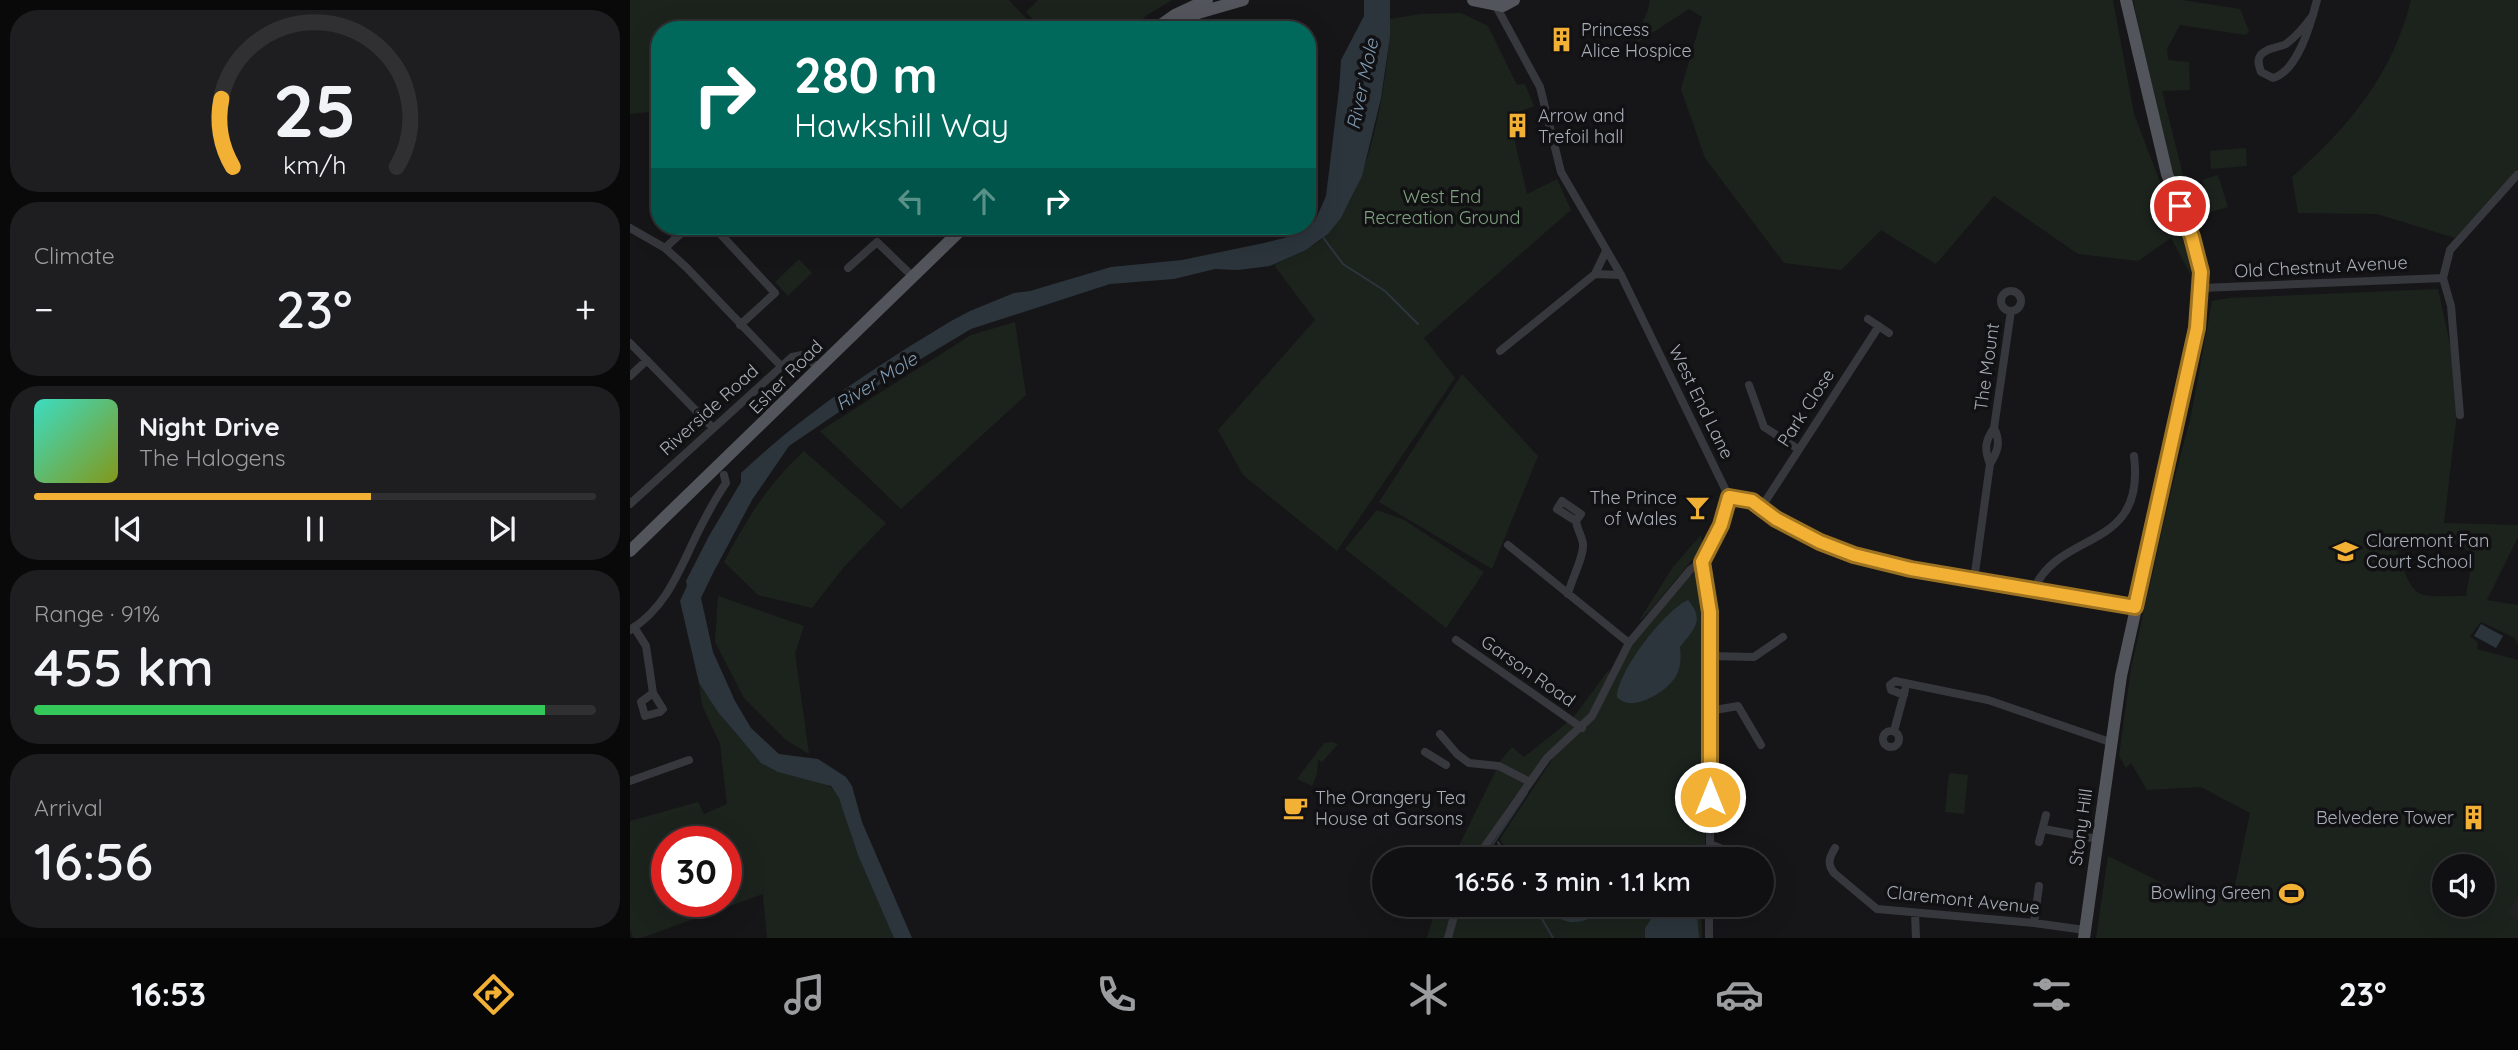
<!DOCTYPE html>
<meta charset="utf-8">
<style>
:root{--surface:#101012;--page:#1e1e20;--text:#f1f3f6;--muted:#9c9d9f;--line:#303032;--accent:#f2b134}
body{margin:0;font-family:Quicksand,sans-serif;background:var(--page);color:var(--text);height:100vh;display:flex;flex-direction:column;font-size:26px;white-space:nowrap}
*{box-sizing:border-box;margin:0}
p{font-size:23px;color:var(--muted)}
.icon{flex:none;width:38px;height:38px;fill:none;stroke:currentColor;stroke-width:2;stroke-linecap:round;stroke-linejoin:round}
.map{position:relative;flex:1;overflow:hidden}
.panel{display:flex;flex-direction:column;gap:10px;padding:10px;background:#09090a;width:630px}
.panel>*{flex:none}
.banner{position:absolute;left:21px;top:21px;width:665px;height:214px;border-radius:28px;box-shadow:0 7px 28px #0002,0 0 0 2px var(--line);background:#00695c;color:#fff;overflow:hidden}
.buttons{position:absolute;left:1802px;top:854px;display:grid;gap:14px}
.buttons a{display:grid;place-items:center;width:63px;height:63px;border-radius:50%;background:var(--surface);box-shadow:0 7px 28px #0002,0 0 0 2px var(--line);font-size:35px}
.speed{position:absolute;left:21px;top:826px;display:flex;gap:14px;font-size:35px;font-weight:700;text-align:center}
.speed>*{display:grid;place-content:center;width:91px;height:91px;border-radius:50%;background:var(--surface);box-shadow:0 7px 28px #0002,0 0 0 2px var(--line);line-height:1}
.speed .limit{border:10px solid #d22;background:#fff;color:#111}
.pin{position:absolute;display:grid;place-items:center;width:60px;height:60px;color:#fff;margin:-30px;border:4px solid #fff;border-radius:50%;box-shadow:0 2px 7px #0007}
.me{position:absolute;width:77px;margin:-38px;rotate:0deg;stroke-linejoin:round;filter:drop-shadow(0 0 5px #0008)}
.turn{display:flex;align-items:center;gap:24px;height:147px;padding:0 28px;font-size:32px}
.turn .icon{width:91px;height:91px;stroke-width:2.5}
.turn b{display:block;font-size:49px;line-height:60px}
.lanes{display:flex;align-items:center;height:66px;padding:0 28px;background:#0003;justify-content:center;gap:35px;direction:ltr}
.lanes .off{opacity:.35}
.big{font-size:52px;font-weight:600;line-height:1.1}
.panel .widget{flex:1;display:flex;flex-direction:column;justify-content:center;gap:10px;min-width:0;padding:0 24px;border-radius:28px;background:var(--page)}
.panel .dial{align-items:center;gap:0}
.dial svg{height:182px;overflow:visible;fill:none;stroke:var(--line);stroke-width:7;stroke-linecap:round;text-anchor:middle}
.dial text{fill:var(--text);stroke:none}
.song{display:flex;align-items:center;gap:21px}
.cover{width:84px;height:84px;border-radius:10px;background:linear-gradient(135deg,hsl(170 70% 55%),hsl(70 70% 35%))}
.played{height:7px;border-radius:4px;background:linear-gradient(90deg,var(--accent) 60%,var(--line) 60%)}
.keys{display:flex;justify-content:space-around;direction:ltr}
.heat{display:flex;justify-content:space-between;align-items:center;font-size:38px;direction:ltr}
.charge{height:10px;border-radius:5px;background:linear-gradient(90deg,#34c759 91%,var(--line) 0)}
.trip{position:absolute;left:742px;top:847px;width:402px;height:70px;border-radius:35px;background:var(--surface);box-shadow:0 7px 28px #0002,0 0 0 2px var(--line);font-weight:600;line-height:70px;text-align:center}
.dock{display:flex;height:112px;justify-content:space-around;align-items:center;background:#060607;color:var(--muted)}
.dock .icon{width:49px;height:49px}
.dock .current{color:var(--accent)}
.dock b{font-size:32px;color:var(--text)}
main{display:flex;flex:1;min-height:0}
.map>svg:first-child{display:block}
</style>
<main>
<section class="panel">
<div class="widget dial"><svg viewBox="0 0 100 80">
<path d="M14 69A42 42 0 1 1 86 69"/>
<path d="M14 69A42 42 0 0 1 9 39" stroke="#f2b134"/>
<text x="50" y="56" font-size="32" font-weight="700">25</text>
<text x="50" y="72" font-size="11">km/h</text>
</svg></div>
<div class="widget"><p>Climate</p>
<div class="heat"><a>−</a><b class="big">23°</b><a>+</a></div>
</div>
<div class="widget">
<div class="song"><i class="cover"></i><div><b>Night Drive</b><p>The Halogens</p></div></div>
<div class="played"></div>
<div class="keys"><svg class="icon" aria-label="previous" viewBox="0 0 24 24"><path d="M18 5L8 12l10 7zM5 5v14"/></svg><svg class="icon" aria-label="pause" viewBox="0 0 24 24"><path d="M8 5v14M16 5v14"/></svg><svg class="icon" aria-label="next" viewBox="0 0 24 24"><path d="M6 5l10 7-10 7zM19 5v14"/></svg></div>
</div>
<div class="widget"><p>Range · 91%</p><b class="big">455 km</b><div class="charge"></div></div>
<div class="widget"><p>Arrival</p><b class="big">16:56</b></div>
</section>
<div class="map">
<svg width="1888" height="938" viewBox="0 0 1888 938">
<rect width="100%" height="100%" fill="#161618"/>
<!-- built -->
<path fill="#222225" d="M1888,864V921L1861,902L1876,876Z"/>
<!-- green -->
<path fill="#1c231d" fill-rule="evenodd" d="M0,0H379L407,30H30V111L0,114Z
M408,0H542L517,15L500,30H413L396,12Z
M1020,0H1483L1504,114L1545,221L1556,242L1561,275L1541,238L1508,261L1448,254L1364,196L1306,264L1251,230L1211,270L1154,263L1075,158L1051,89L1072,17L1059,9L1002,46L1018,10Z
M1503,0H1553L1610,9L1619,31L1616,35L1550,25L1537,49L1538,60L1559,62L1560,90L1532,91L1565,223L1540,165Z
M1781,0H1888V168L1825,238L1747,214L1668,213L1662,177C1718,128 1763,74 1781,0Z
M831,13L858,26L887,85L895,84L904,106L877,116L883,133L897,194L927,179L941,210L794,338L825,378L707,551L613,475L588,430L685,320L644,265C662,256 685,248 699,233C740,189 759,78 760,19L790,14Z
M1616,148L1617,166L1581,169L1580,151Z
M1588,175L1598,207L1581,212L1572,180Z
M169,259L182,273L158,296L145,282Z
M1808,289L1821,349L1827,414L1814,523L1888,525V537L1857,600L1888,605V645L1885,638L1851,622L1840,636L1848,643L1847,649L1888,660V896L1877,913L1888,921V938H1466L1478,856L1556,895L1605,885L1620,813L1571,787L1517,790L1501,763L1496,768L1489,756L1501,668L1542,487L1561,416L1582,301L1599,298ZM1773,538C1787,539 1829,539 1838,551C1844,561 1838,584 1836,596C1785,596 1784,603 1767,550ZM1815,866H1853V905H1815Z
M385,322L396,395L271,509L190,431L341,335Z
M832,374L908,456L862,569L749,502Z
M174,451L256,523L213,568L182,608L128,595L94,562C116,520 138,484 174,451Z
M747,510L774,520L854,572L816,628L715,549Z
M1071,535L1073,547L1019,612L1008,622L1043,567Z
M1064,573C1075,585 1074,605 1076,621L1075,859H883L870,839L925,755L953,729L1000,645L1058,577Z
M88,596L174,626L165,653L179,754L156,740L114,698L85,642Z
M980,668C972,715 923,750 894,785C877,805 863,829 847,852L837,856L825,854L871,760L882,747L894,757L943,718Z
M69,683C84,706 123,761 147,771C161,777 193,779 203,789C213,799 221,838 228,854C239,882 254,909 264,938H137L133,894L11,938H3L0,930V821L68,802L74,814L97,804L90,744L72,705ZM37,842H96V901H37Z
M702,742L708,744L692,762L688,760L687,774L682,786L667,779L694,743Z
M1319,773L1338,775L1334,814L1315,812Z
M811,905H825L817,938H797L805,911Z
M829,905H1071L1072,938H820Z"/>
<!-- water -->
<path fill="#2c353c" d="M734,0H760V36L751,98L732,176L711,218L698,234L676,250L640,266L608,270L585,269L544,279L480,284L341,329L259,378L159,446L122,500L82,575L71,598L83,652L105,701L121,728L149,754L188,759L216,777L222,786L232,822L282,938H264L228,855L209,798L201,786L148,772L131,763L88,712L69,683L50,601L57,586L56,581L79,536L111,482V473C176,412 245,367 321,321L340,311L384,293L400,291L481,267L552,260L634,243L666,235L685,221L696,196L709,89L711,60L734,16Z
M1058,600C1076,621 1063,630 1050,647C1051,658 1051,670 1044,679C1033,694 1001,713 987,697C988,671 1034,611 1058,600Z
M1851,624L1873,636L1866,648L1844,636Z
M923,905H978C963,920 939,931 922,912Z
M1031,905H1066L1069,938H1015V928Z"/>
<g fill="none" stroke-linecap="round" stroke-linejoin="round">
<!-- stream -->
<path stroke="#2c353c" stroke-width="2" d="M385,30L390,25
M692,236L713,264L755,291L788,324
M868,842L878,859
M853,859L897,793
M904,905L923,938"/>
<!-- minor -->
<path stroke="#37383d" stroke-width="8" d="M866,6L910,87L931,172L991,275L1099,497L1091,525L1071,562L1080,612V859
M1683,15C1675,26 1667,36 1656,44C1648,48 1635,48 1630,56C1627,61 1629,66 1631,72L1643,78C1668,71 1681,23 1687,0
M83,226L145,293L110,325
M0,228L35,248L57,268L151,366
M35,248L59,226
M218,268L247,242L277,271
M965,274L991,275
M1571,288L1813,278
M1371 301a10 10 0 1 1 20 0a10 10 0 1 1-20 0Z
M1238,319L1259,333
M0,343L83,428
M870,351L965,274L976,251
M0,376L17,360
M1119,385L1134,427L1168,449
M1830,415L1821,306L1813,278L1820,250L1888,174
M1360,464C1368,451 1371,442 1364,428
M1099,497L1122,501L1146,519L1190,542L1225,555L1281,569L1505,607
M0,504L162,357L172,355L183,363
M1131,508L1249,326
M878,545L999,643
M1344,580L1360,464C1354,449 1355,441 1364,428L1381,311
M1404,589C1430,529 1516,552 1504,456
M938,594C941,580 954,557 953,544C952,536 947,529 946,521L927,509L932,501L951,514L946,521
M4,627L16,646L23,693L33,709L30,712L15,716L11,702L23,693
M0,630C36,608 49,571 67,534C76,516 85,499 96,483L94,475
M826,640L952,728
M1079,656L1124,657L1153,637
M1274,695L1261,690L1260,685L1265,681L1358,700L1480,742
M1079,711L1108,706L1131,745
M1264,731L1275,690
M1253 739a8 8 0 1 1 16 0a8 8 0 1 1-16 0Z
M810,734L827,754L839,763L869,766L900,782
M795,752L816,765
M0,781L59,760
M1414,829L1467,839
M1409,842L1416,815
M1080,844L1097,851L1117,853
M1205,848C1199,858 1197,864 1204,873L1247,909L1404,923L1455,930
M846,859L917,758L962,716L999,643L1060,570L1071,562
M1079,905V938
M1285,913L1286,938
M1404,923L1409,886
M818,938L827,905"/>
<!-- primary -->
<path stroke="#53555c" stroke-width="12" d="M843,0L873,6L884,0
M524,30L545,15L577,0
M538,30L568,13L613,0
M0,551L335,226
M1454,938L1491,676L1568,328L1571,272L1562,237L1537,174L1496,0"/>
</g>
<g fill="none" stroke-linecap="round" stroke-linejoin="round">
<defs>
<path id="route" d="M1080,797V612L1072,562L1091,525L1099,497L1122,501L1146,519L1190,542L1224,555L1281,569L1505,607L1567,328L1571,272L1562,237L1550,206"/>
</defs>
<!-- route casing -->
<use href="#route" stroke="#9d7322" stroke-width="18"/>
<!-- route -->
<use href="#route" stroke="#f2b134" stroke-width="12"/>
</g>
<!-- icons -->
<defs>
<symbol id="building-bare" viewBox="-9 -9 18 18"><path d="M-4-6H4V6H1V3H-1V6H-4ZM-2.5-4.3h1.7v1.8h-1.7ZM.8-4.3h1.7v1.8H.8ZM-2.5-1h1.7V.8h-1.7ZM.8-1h1.7V.8H.8Z" fill="#f2b134" stroke="#111113" stroke-width="2.5" paint-order="stroke"/></symbol>
<symbol id="bar-bare" viewBox="-9 -9 18 18"><path d="M-6-5H6L.8 .8V4.5H3.5V6h-7V4.5H-.8V.8Z" fill="#f2b134" stroke="#111113" stroke-width="2.5" paint-order="stroke"/></symbol>
<symbol id="school-bare" viewBox="-9 -9 18 18"><path d="M0-5L7-2L0 1L-7-2ZM-4 1L0 2.5L4 1V4Q0 6-4 4Z" fill="#f2b134" stroke="#111113" stroke-width="2.5" paint-order="stroke"/></symbol>
<symbol id="cafe-bare" viewBox="-9 -9 18 18"><path d="M-5.5-4.5H6V0H3Q3 3.5 0 3.5H-2.5Q-5.5 3.5-5.5 0ZM3-3.2v2h1.7v-2ZM-6 4.5H4V6H-6Z" fill="#f2b134" stroke="#111113" stroke-width="2.5" paint-order="stroke"/></symbol>
<symbol id="stadium-bare" viewBox="-9 -9 18 18"><path d="M0-5a6.5 5 0 1 0 0 10a6.5 5 0 1 0 0-10ZM-3.5-1.8h7v3.6h-7Z" fill="#f2b134" stroke="#111113" stroke-width="2.5" paint-order="stroke"/></symbol>
</defs>
<g fill-rule="evenodd">
<use href="#building-bare" x="914" y="22" width="35" height="35"/>
<use href="#building-bare" x="870" y="108" width="35" height="35"/>
<use href="#bar-bare" x="1050" y="490" width="35" height="35"/>
<use href="#school-bare" x="1698" y="534" width="35" height="35"/>
<use href="#cafe-bare" x="648" y="790" width="35" height="35"/>
<use href="#building-bare" x="1826" y="800" width="35" height="35"/>
<use href="#stadium-bare" x="1644" y="876" width="35" height="35"/>
</g>
<g text-anchor="middle" stroke-width="7" stroke-linejoin="round" paint-order="stroke">
<!-- poi labels -->
<g font-size="18" fill="#a8adb8" stroke="#111113" text-anchor="start">
<text x="951" y="36">Princess<tspan x="951" dy="21">Alice Hospice</tspan></text>
<text x="908" y="122">Arrow and<tspan x="908" dy="21">Trefoil hall</tspan></text>
<text x="1047" y="504" text-anchor="end">The Prince<tspan x="1047" dy="21">of Wales</tspan></text>
<text x="1736" y="547">Claremont Fan<tspan x="1736" dy="21">Court School</tspan></text>
<text x="685" y="804">The Orangery Tea<tspan x="685" dy="21">House at Garsons</tspan></text>
<text x="1824" y="824" text-anchor="end">Belvedere Tower</text>
<text x="1641" y="899" text-anchor="end">Bowling Green</text>
</g>
<!-- park labels -->
<g font-size="18" fill="#7fa381" stroke="#111113">
<text x="812" y="203">West End<tspan x="812" dy="21">Recreation Ground</tspan></text>
</g>
<!-- street labels -->
<g font-size="18" fill="#a8adb8" stroke="#111113">
<text transform="translate(1691 267) rotate(-3)" y="6">Old Chestnut Avenue</text>
<text transform="translate(1357 367) rotate(-82)" y="6">The Mount</text>
<text transform="translate(156 377) rotate(-45)" y="6">Esher Road</text>
<text transform="translate(1071 402) rotate(64)" y="6">West End Lane</text>
<text transform="translate(1176 408) rotate(-57)" y="6">Park Close</text>
<text transform="translate(79 410) rotate(-42)" y="6">Riverside Road</text>
<text transform="translate(898 671) rotate(35)" y="6">Garson Road</text>
<text transform="translate(1451 827) rotate(-82)" y="6">Stony Hill</text>
<text transform="translate(1333 900) rotate(6)" y="6">Claremont Avenue</text>
</g>
<!-- water labels -->
<g font-size="19" font-style="italic" fill="#7f9bb3" stroke="#111113">
<text transform="translate(732 84) rotate(-78)" y="7">River Mole</text>
<text transform="translate(246 381) rotate(-32)" y="7">River Mole</text>
</g>
</g>
</svg>
<div class="buttons">
<a><svg class="icon" aria-label="sound" viewBox="0 0 24 24"><path d="M4 9h4l5-4v14l-5-4H4zM17 9q2 3 0 6"/></svg></a>
</div>
<div class="speed"><div class="limit">30</div></div>
<div class="pin" style="left:1550px;top:206px;background:#d93025"><svg class="icon" aria-label="arrive" viewBox="0 0 24 24"><path d="M6 21V4h12l-3 4 3 4H6"/></svg></div>
<svg class="me" style="left:1080px;top:797px" viewBox="-20 -20 40 40"><circle r="17" fill="#f2b134" stroke="#fff" stroke-width="3"/><path d="M0-11L8 9 0 5-8 9z" fill="#fff"/></svg>
<div class="trip">16:56 · 3 min · 1.1 km</div>
<div class="banner">
<div class="turn"><svg class="icon" aria-label="right" viewBox="0 0 24 24"><path d="M7 20v-9h11M14 6l5 5-5 5"/></svg><div><b>280 m</b>Hawkshill Way</div></div>
<div class="lanes"><svg class="icon off" aria-label="left" viewBox="0 0 24 24"><path d="M17 20v-9H6M10 6l-5 5 5 5"/></svg><svg class="icon off" aria-label="ahead" viewBox="0 0 24 24"><path d="M12 20V5M6 11l6-6 6 6"/></svg><svg class="icon" aria-label="right" viewBox="0 0 24 24"><path d="M7 20v-9h11M14 6l5 5-5 5"/></svg></div>
</div>
</div>
</main>
<nav class="dock">
<b>16:53</b>
<svg class="icon current" aria-label="directions" viewBox="0 0 24 24"><path d="M12 3l9 9-9 9-9-9zM9 14v-3h6M13 9l2 2-2 2"/></svg>
<svg class="icon" aria-label="music" viewBox="0 0 24 24"><path d="M9 18V5l10-2v13"/><circle cx="6" cy="18" r="3"/><circle cx="16" cy="16" r="3"/></svg>
<svg class="icon" aria-label="phone" viewBox="0 0 24 24"><path d="M5 4h4l2 5-3 2q2 4 5 5l2-3 5 2v4C11 20 4 13 5 4z"/></svg>
<svg class="icon" aria-label="climate" viewBox="0 0 24 24"><path d="M12 3v18M4 7l16 10M4 17L20 7"/></svg>
<svg class="icon" aria-label="car" viewBox="0 0 24 24"><path d="M5 17H2v-5l4-1 3-4h7l3 4 3 1v5h-3M9 17h6M6 11h13"/><circle cx="7" cy="17" r="2"/><circle cx="17" cy="17" r="2"/></svg>
<svg class="icon" aria-label="filters" viewBox="0 0 24 24"><path d="M4 7h16M4 17h16"/><circle cx="9" cy="7" r="2"/><circle cx="15" cy="17" r="2"/></svg>
<b>23°</b>
</nav>
